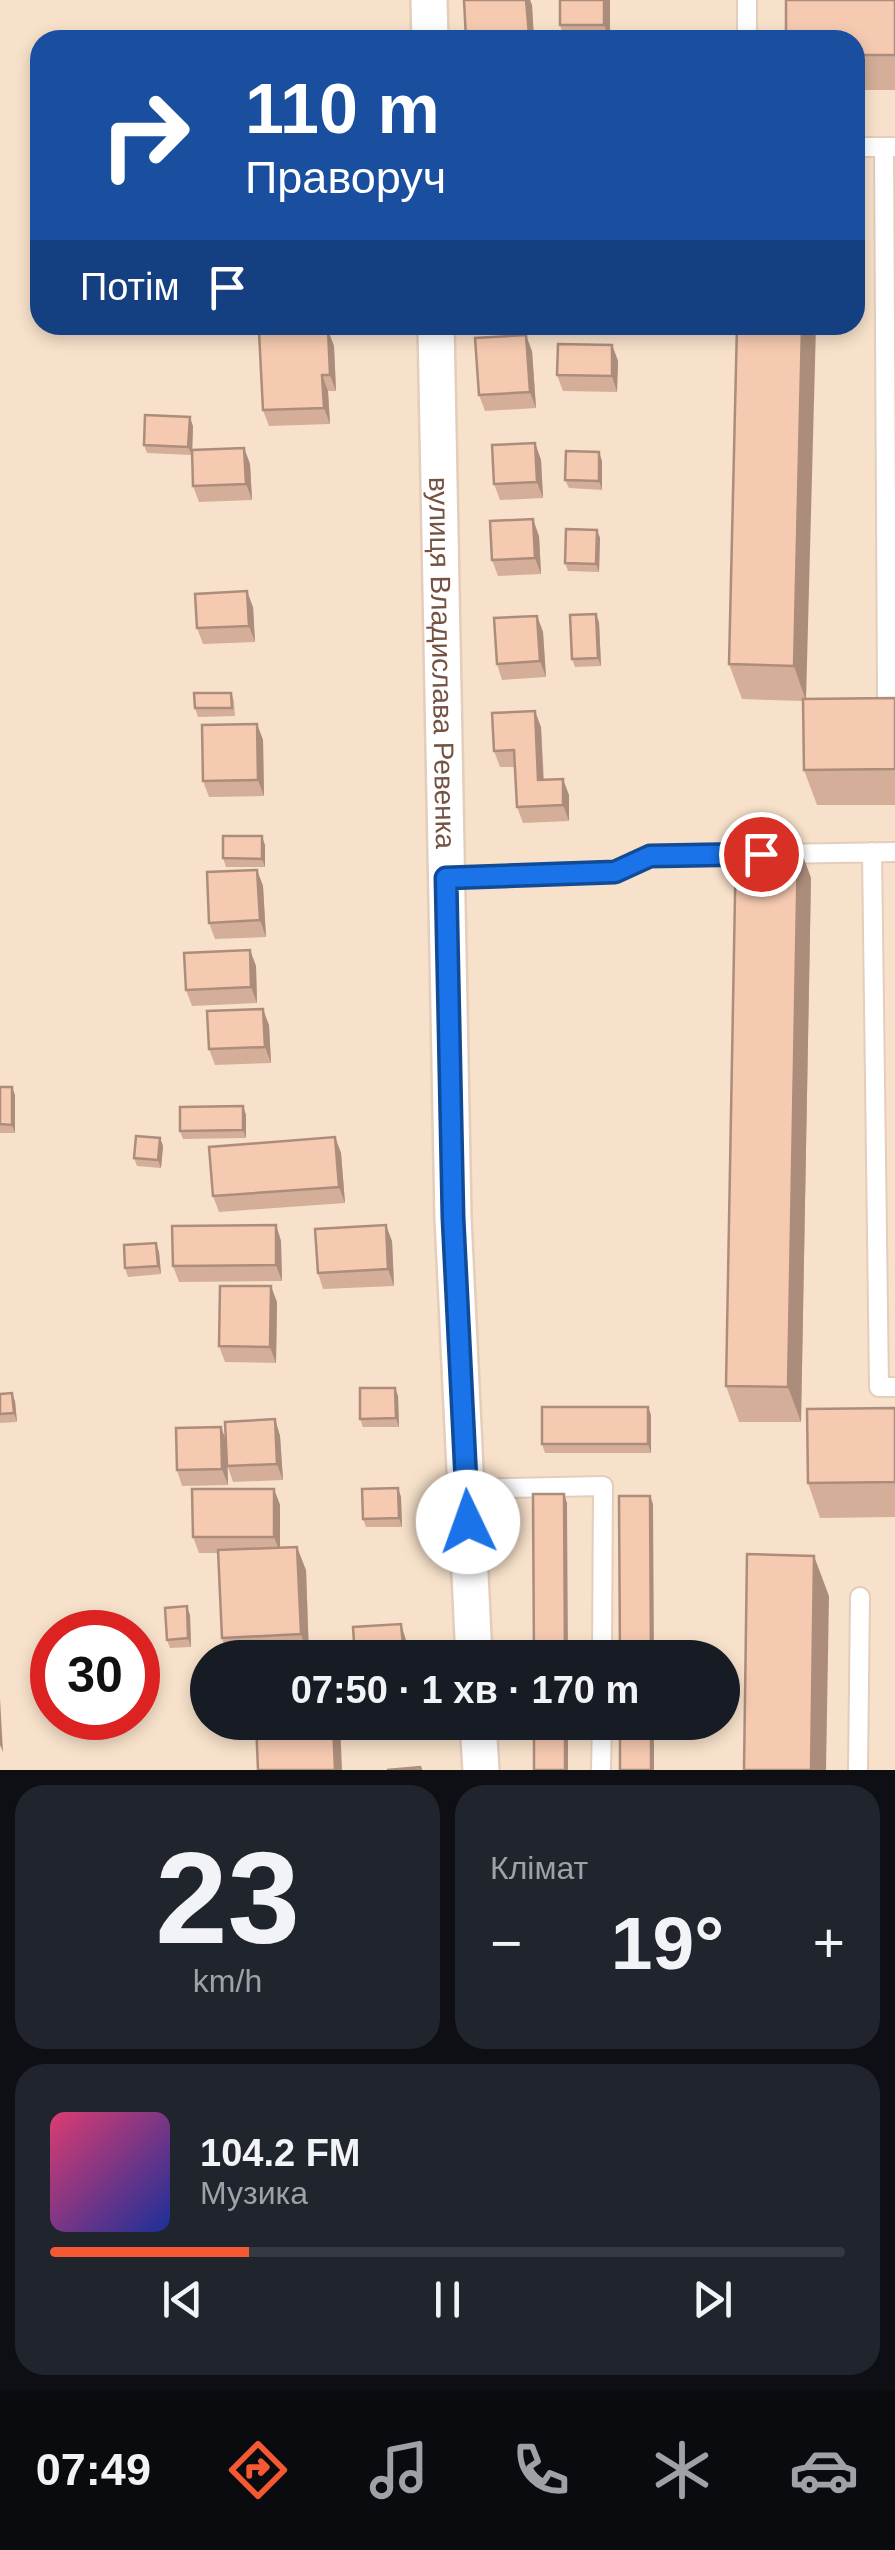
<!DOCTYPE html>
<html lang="uk">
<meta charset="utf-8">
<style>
:root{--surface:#171b24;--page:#20242c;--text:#f1f3f6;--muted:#9ea1a6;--line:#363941;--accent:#f55934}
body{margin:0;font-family:Helvetica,sans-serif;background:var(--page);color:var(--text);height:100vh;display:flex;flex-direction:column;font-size:38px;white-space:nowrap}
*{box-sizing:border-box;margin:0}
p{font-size:32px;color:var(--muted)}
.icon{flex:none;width:55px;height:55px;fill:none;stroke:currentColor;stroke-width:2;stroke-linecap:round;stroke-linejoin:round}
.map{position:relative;height:1770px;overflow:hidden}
.details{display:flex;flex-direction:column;gap:15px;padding:15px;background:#0d0f14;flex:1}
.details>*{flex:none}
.hud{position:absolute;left:30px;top:30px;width:835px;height:305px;border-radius:30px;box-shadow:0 5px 15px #0003;background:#1a4fa0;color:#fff;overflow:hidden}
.speed{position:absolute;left:30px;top:1610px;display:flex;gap:20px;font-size:50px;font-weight:700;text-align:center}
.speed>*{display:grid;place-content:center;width:130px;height:130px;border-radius:50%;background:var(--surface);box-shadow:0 5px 15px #0003;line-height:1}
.speed .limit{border:15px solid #d22;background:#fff;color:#111}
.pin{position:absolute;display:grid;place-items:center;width:85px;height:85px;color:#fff;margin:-42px;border:5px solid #fff;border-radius:50%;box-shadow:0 2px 10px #0007}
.me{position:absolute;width:110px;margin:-55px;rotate:357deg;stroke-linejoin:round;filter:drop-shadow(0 0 8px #0008)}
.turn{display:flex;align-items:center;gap:35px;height:210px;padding:0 50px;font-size:45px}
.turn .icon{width:130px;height:130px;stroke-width:2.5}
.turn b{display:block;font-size:70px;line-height:85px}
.then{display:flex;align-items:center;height:95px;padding:0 50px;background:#0003;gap:20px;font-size:38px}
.big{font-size:75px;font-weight:700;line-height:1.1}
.details .card{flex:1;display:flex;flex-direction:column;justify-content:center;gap:15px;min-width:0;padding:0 35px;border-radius:30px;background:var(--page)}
.details .dial{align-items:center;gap:0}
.dial b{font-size:130px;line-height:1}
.song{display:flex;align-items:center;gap:30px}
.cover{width:120px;height:120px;border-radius:15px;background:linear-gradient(135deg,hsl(340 70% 55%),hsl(230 70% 35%))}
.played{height:10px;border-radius:5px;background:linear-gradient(90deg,var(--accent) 25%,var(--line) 25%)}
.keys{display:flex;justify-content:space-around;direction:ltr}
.heat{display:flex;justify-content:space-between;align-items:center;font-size:55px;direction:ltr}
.details .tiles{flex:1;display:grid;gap:15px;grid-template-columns:1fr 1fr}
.card:last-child{grid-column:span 2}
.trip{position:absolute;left:190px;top:1640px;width:550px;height:100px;border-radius:50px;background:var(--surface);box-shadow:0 5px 15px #0003;font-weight:700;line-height:100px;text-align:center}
.tabs{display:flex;height:160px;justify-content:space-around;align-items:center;background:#090b0e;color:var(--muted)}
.tabs .icon{width:70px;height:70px}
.tabs .on{color:var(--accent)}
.tabs b{font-size:45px;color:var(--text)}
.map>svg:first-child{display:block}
</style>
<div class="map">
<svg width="895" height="1770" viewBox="0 0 895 1770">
<rect width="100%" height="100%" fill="#fef0dc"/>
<!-- residential -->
<path fill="#f7e1ca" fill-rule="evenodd" d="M0,0H895V1770H0ZM40,40H855V325H40ZM52,1632H138V1718H52ZM208,1658H722V1722H208Z"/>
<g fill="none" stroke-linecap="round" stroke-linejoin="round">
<defs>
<path id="lane" d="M747,0V40
M855,147H894
M884,147L887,696H895
M872,852L879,1387H895
M446,877L615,872L649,856L895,852
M466,1489L603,1486L602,1658
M601,1770L602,1722
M858,1770L860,1597"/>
<g id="street">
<path d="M429,0L430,40"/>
<path id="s1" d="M436,325L453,1218L474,1658"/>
<path d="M478,1722L481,1770"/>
</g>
</defs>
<!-- lane casing -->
<use href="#lane" stroke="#e4cdbb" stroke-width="22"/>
<!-- street casing -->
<use href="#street" stroke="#e4cdbb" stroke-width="40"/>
<!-- lane -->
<use href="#lane" stroke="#fff" stroke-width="18"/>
<!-- street -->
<use href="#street" stroke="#fff" stroke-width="35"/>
</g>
<!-- wall -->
<path fill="#d4ae98" d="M464,0H530L532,5L534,40H466Z
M560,0H610V40H565L560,25Z
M895,0V90H855V40Z
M737,325L806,699L895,698V805H817L804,770L803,701L742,699L729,664Z
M612,345L618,361L617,392L563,391L557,375Z
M334,346L336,391H328L330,424L269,426L263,410Z
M532,351L536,408L485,411L479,395Z
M193,426L192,455L147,453L144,445Z
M535,443L541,460L543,498L500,500L494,484Z
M244,448L250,464L252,500L199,502L193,486Z
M602,461V490L569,488L565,480Z
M597,530L600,538L599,572L568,571L565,563Z
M539,536L541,574L498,576L492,560Z
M253,607L255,642L203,644L197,628Z
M537,616L543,632L546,677L502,680L497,664Z
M599,622L601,666L575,667L572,659Z
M231,693L234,701L235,716L198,717L195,708Z
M257,724L263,740L264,796L209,797L203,781Z
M541,727L544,780L569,795V821L523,823L517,807L515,767H500L494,751Z
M798,843L811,878L801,1422H739L726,1386Z
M265,845V867H226L223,858Z
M257,870L263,886L266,937L215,939L209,923Z
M250,950L256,966L257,1003L192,1006L186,990Z
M269,1025L271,1063L215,1065L209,1049Z
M0,1087L15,1095V1133H0Z
M243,1106L246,1115V1138L183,1139L180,1131Z
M335,1137L341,1153L345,1203L219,1212L213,1196Z
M160,1138L163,1146L161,1168L137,1166L134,1158Z
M276,1225L281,1241L282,1281L179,1282L173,1266Z
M392,1241L394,1286L323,1289L318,1273Z
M156,1243L159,1252L161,1274L128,1277L125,1268Z
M277,1302L276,1363L225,1362L219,1346Z
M395,1388L398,1396L399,1427H363L360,1419Z
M0,1394L15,1401L17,1422L0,1423Z
M648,1407L651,1415V1453H545L542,1444Z
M895,1408V1517L820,1518L808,1483Z
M275,1419L280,1436L283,1480L233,1482L227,1464L228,1485L182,1486L177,1470L221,1427L226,1441Z
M398,1488L401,1497L402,1527H366L363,1519Z
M274,1489L280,1505V1547L306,1570L309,1657L229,1658L222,1638L218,1553H199L193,1537Z
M190,1615L191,1647L170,1648L167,1640Z"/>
<!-- shaded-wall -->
<path fill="#ac8d7c" d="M526,0H530L532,5L534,40H530L529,35Z
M604,0H610V40L604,25Z
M802,325H816L806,701L794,666Z
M328,330L334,346L336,391L330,375Z
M526,335L532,351L536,408L530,392Z
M612,345L618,361L617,392L612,376Z
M322,375L328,391L330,424L324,408Z
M190,417L193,426L192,455L188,447Z
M535,443L541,460L543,498L537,482Z
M244,448L250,464L252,500L246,484Z
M599,452L602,461V490L599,481Z
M533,519L539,536L541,574L535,558Z
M597,530L600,538L599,572L596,564Z
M247,591L253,607L255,642L249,626Z
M596,614L599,622L601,666L598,658Z
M537,616L543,632L546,677L540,661Z
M535,711L541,727L544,796L538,780Z
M257,724L263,740L264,796L258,780Z
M563,779L569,795V821L563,805Z
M262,836L265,845V867L262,859Z
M798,843L811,878L801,1422L788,1387Z
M257,870L263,886L266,937L260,920Z
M250,950L256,966L257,1003L251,987Z
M263,1009L269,1025L271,1063L265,1047Z
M12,1087L15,1095V1133L12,1125Z
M243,1106L246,1115V1138L243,1130Z
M335,1137L341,1153L345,1203L339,1187Z
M160,1138L163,1146L161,1168L158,1160Z
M276,1225L281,1241L282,1281L276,1265Z
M386,1225L392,1241L394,1286L388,1269Z
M156,1243L159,1252L161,1274L158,1266Z
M271,1286L277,1302L276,1363L270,1347Z
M395,1388L398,1396L399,1427L396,1418Z
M12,1393L15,1401L17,1422L14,1413Z
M648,1407L651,1415V1453L648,1444Z
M275,1419L280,1436L283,1480L277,1464Z
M221,1427L227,1443L228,1485L222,1469Z
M398,1488L401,1497L402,1527L399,1518Z
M274,1489L280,1505V1553L274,1537Z
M564,1494L567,1503L568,1658H565Z
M650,1496L653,1504L654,1658H651Z
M297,1547L306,1570L309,1657L301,1634Z
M814,1556L829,1596L826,1770H811Z
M187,1606L190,1615L191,1647L188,1638Z
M401,1624L406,1640L408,1658H404Z
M0,1698L3,1752L0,1745Z
M333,1722H340L342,1770H335Z
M565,1722H568V1770H565Z
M651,1722H654V1770H651Z"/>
<!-- building -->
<path fill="#f6cab1" stroke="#ac8d7c" stroke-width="2.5" d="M464,0H526L529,35L466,39Z
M560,0H604V25H560Z
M786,0H895V55H855V40H786Z
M737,325H802L794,666L729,664Z
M328,330L330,375H322L324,408L263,410L259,332Z
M526,335L530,392L479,395L475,338Z
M558,344L612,345V376L557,375Z
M145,415L190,417L188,447L144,445Z
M535,443L537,482L494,484L492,445Z
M244,448L246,484L193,486L192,450Z
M566,451L599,452V481L565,480Z
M533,519L535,558L492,560L490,521Z
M566,529L597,530L596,564L565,563Z
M247,591L249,626L197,628L195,594Z
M596,614L598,658L572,659L570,615Z
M537,616L540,661L497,664L494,618Z
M194,693H231L232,708H195Z
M895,698V769L804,770L803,699Z
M535,711L538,780L563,779V805L517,807L514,750L494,751L492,713Z
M257,724L258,780L203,781L202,725Z
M223,836H262V859L223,858Z
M736,841L798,843L788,1387L726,1386Z
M257,870L260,920L209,923L207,872Z
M250,950L251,987L186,990L184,953Z
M263,1009L265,1047L209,1049L207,1011Z
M0,1087H12V1125L0,1124Z
M243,1106V1130L180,1131V1107Z
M136,1136L160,1138L158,1160L134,1158Z
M335,1137L339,1187L213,1196L209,1147Z
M276,1225V1265L173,1266L172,1226Z
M386,1225L388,1269L318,1273L315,1229Z
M156,1243L158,1266L125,1268L124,1245Z
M220,1286H271L270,1347L219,1346Z
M360,1388H395L396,1418L360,1419Z
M12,1393L14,1413L0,1414V1394Z
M542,1407H648V1444H542Z
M895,1408V1482L808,1483L807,1409Z
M275,1419L277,1464L227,1466L225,1422Z
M221,1427L222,1469L177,1470L176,1428Z
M398,1488L399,1518L363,1519L362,1489Z
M192,1489H274V1537H193Z
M533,1494H564L565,1658H534Z
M619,1496H650L651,1658H620Z
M297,1547L301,1634L222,1638L218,1550Z
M747,1554L814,1556L811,1770H744Z
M187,1606L188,1638L167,1640L165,1608Z
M401,1624L404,1658H355L353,1627Z
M256,1722H333L335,1770H258Z
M534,1722H565V1770H534Z
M620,1722H651V1770H620Z
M420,1767L421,1770H387Z"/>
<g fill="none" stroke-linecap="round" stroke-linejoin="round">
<defs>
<path id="route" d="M468,1522L453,1218L446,878L615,872L650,856L761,854"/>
</defs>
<!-- route casing -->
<use href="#route" stroke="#114b97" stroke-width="25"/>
<!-- route -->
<use href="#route" stroke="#1a73e8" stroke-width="18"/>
</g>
<g text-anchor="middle" stroke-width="10" stroke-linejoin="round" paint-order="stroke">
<!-- street labels -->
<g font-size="28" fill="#755343" stroke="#fff4e4">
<text dy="10" stroke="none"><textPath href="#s1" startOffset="338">вулиця Владислава Ревенка</textPath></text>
</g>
</g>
</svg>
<div class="speed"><div class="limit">30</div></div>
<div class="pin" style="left:761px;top:854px;background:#d93025"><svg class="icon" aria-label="arrive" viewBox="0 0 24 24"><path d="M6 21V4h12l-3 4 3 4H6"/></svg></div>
<svg class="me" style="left:468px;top:1522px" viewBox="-20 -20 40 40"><circle r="19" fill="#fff"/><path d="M0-13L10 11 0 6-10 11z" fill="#1a73e8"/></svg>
<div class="trip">07:50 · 1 хв · 170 m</div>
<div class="hud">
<div class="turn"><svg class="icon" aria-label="right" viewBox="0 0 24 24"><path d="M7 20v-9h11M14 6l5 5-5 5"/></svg><div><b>110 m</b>Праворуч</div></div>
<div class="then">Потім<svg class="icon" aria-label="arrive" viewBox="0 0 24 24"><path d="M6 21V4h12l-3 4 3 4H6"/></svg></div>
</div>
</div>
<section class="details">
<div class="tiles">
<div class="card dial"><b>23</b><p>km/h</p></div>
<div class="card"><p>Клімат</p>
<div class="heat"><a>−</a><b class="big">19°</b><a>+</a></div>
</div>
<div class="card">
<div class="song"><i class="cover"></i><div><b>104.2 FM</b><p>Музика</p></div></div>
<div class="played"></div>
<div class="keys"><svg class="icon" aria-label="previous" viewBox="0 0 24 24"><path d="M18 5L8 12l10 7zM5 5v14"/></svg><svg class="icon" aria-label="pause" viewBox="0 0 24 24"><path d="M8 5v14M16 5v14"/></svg><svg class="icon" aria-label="next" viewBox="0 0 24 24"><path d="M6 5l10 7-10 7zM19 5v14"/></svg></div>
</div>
</div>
</section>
<nav class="tabs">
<b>07:49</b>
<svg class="icon on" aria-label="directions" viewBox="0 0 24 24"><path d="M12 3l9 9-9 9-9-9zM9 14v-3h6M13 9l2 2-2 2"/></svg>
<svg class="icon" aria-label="music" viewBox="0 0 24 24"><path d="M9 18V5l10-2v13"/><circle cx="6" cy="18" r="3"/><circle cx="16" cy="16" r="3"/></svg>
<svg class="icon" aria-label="phone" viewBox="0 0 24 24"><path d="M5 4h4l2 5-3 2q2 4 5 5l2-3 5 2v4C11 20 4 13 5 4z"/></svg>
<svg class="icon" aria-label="climate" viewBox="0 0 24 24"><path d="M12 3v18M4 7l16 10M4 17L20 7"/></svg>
<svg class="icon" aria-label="car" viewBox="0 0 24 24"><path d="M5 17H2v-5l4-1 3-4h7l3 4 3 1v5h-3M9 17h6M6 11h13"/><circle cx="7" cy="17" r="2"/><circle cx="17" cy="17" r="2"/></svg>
</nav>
